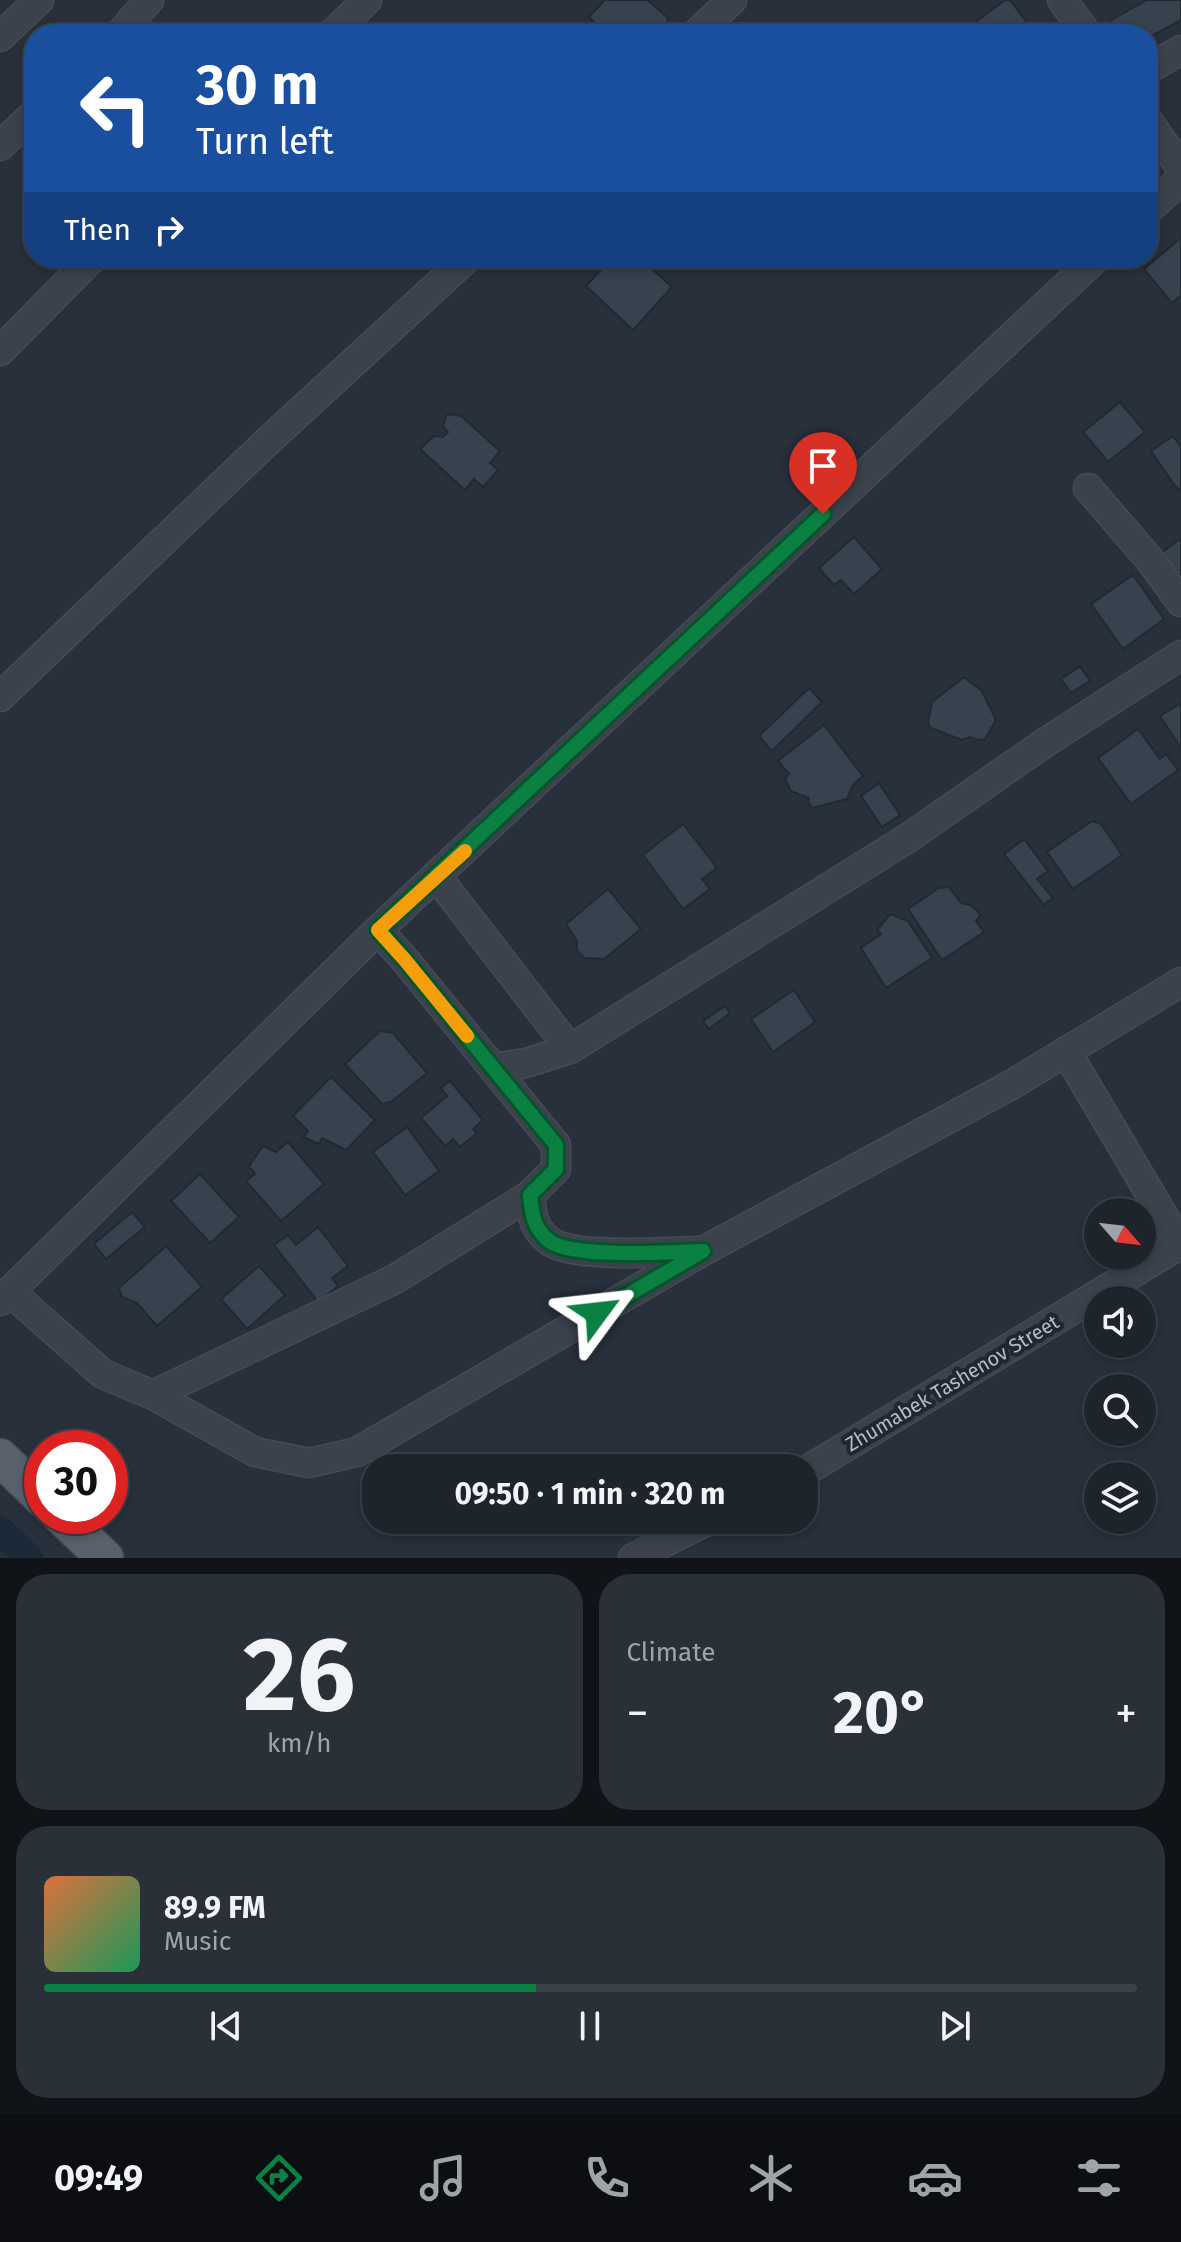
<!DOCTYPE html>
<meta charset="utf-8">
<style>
:root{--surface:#1d242c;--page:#2a3038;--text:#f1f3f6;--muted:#a0a4a9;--line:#3b4148;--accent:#0b8043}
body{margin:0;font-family:"Fira Sans",sans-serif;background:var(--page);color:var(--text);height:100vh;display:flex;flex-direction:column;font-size:30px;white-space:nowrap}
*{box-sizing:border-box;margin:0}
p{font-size:26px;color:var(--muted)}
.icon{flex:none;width:44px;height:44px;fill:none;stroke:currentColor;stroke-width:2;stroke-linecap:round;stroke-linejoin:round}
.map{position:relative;height:1558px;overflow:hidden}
.details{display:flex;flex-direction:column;gap:16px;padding:16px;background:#101418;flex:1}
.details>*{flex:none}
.top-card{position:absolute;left:24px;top:24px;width:1134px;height:244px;border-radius:32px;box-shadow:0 4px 12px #0003,0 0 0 2px var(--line);background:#1a4fa0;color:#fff;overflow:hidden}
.needle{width:52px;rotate:118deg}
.fabs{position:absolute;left:1084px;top:1198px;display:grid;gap:16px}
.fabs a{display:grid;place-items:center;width:72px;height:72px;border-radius:50%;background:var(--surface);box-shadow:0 4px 12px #0003,0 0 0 2px var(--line);font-size:40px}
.speed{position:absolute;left:24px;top:1430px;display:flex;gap:16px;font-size:40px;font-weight:700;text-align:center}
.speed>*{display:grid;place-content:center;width:104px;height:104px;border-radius:50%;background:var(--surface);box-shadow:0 4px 12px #0003,0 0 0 2px var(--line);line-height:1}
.speed .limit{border:12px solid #d22;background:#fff;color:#111}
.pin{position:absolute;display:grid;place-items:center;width:68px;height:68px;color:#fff;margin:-82px -34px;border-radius:50% 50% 50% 0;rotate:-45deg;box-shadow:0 0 8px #0007}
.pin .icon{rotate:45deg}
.me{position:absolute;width:88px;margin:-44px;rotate:60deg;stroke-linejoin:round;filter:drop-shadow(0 0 6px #0008)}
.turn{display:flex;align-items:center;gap:28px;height:168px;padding:0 40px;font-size:36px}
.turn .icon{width:104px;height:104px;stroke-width:2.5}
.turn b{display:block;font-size:56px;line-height:68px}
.then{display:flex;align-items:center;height:76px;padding:0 40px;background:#0003;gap:16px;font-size:30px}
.big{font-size:60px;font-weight:700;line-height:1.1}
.details .tile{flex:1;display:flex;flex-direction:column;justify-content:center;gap:12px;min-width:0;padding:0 28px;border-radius:32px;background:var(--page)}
.details .dial{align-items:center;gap:0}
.dial b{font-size:104px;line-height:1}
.song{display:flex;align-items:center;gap:24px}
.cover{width:96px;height:96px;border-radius:12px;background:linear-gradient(135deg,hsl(20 70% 55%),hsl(150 70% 35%))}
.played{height:8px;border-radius:4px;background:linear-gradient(90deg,var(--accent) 45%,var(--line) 45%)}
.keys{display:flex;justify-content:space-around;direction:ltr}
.heat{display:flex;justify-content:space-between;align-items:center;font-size:44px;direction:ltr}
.details .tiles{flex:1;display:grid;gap:16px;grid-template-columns:1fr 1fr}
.tile:last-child{grid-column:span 2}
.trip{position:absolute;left:362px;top:1454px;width:456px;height:80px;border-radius:32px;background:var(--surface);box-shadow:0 4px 12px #0003,0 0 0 2px var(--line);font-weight:700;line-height:80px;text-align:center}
.tab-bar{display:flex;height:128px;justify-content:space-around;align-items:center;background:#0c0e12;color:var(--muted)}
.tab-bar .icon{width:56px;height:56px}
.tab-bar .selected{color:var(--accent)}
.tab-bar b{font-size:36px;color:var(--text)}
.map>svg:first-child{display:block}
</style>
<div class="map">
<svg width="1181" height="1558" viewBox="0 0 1181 1558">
<rect width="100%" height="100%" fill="#27303b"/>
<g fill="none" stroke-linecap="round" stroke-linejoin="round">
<!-- canal -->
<path stroke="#1b2838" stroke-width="28" d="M0,1530L29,1558"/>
</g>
<!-- building -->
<path fill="#37424f" stroke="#222933" stroke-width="2" d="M605,0H648L668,18L667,23L661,31L655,34H608L589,17Z
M1005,0H1010L1028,24L1014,34H980L973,24Z
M1147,0H1181V20L1148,38V34H1115L1106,26L1113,19Z
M1181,238V295L1172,303L1144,269Z
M612,258H640L672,287L633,330L586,286Z
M1120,402L1145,432L1108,462L1083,432Z
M450,414L461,416L500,451L490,463L498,470L483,487L474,479L465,490L420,449L434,436L443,437L448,432L443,427L446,416Z
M1173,436L1181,447V491L1175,486L1151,451Z
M854,537L882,569L854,594L841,580L834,585L819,568Z
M1181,538V581L1160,554Z
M1133,575L1164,619L1123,649L1091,604Z
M1080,666L1090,681L1071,693L1061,679Z
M964,677L982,691L996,720L985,739L977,740L970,737L962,740L931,728L928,723L932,702Z
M809,688L822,702L772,751L759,736Z
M1181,703V748L1160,716Z
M824,725L863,776L853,785L847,799L812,808L808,802L809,798L791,791L785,779L789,774L778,761Z
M1138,729L1160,759L1166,754L1178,770L1131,804L1098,758Z
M879,783L900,815L882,827L861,796Z
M1092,821L1101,824L1122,855L1073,889L1047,852Z
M683,824L717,868L702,879L710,889L683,909L643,855Z
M1024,839L1048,871L1037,879L1053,898L1044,905L1004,854Z
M949,887L961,903L971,905L981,915L976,921L984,932L942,960L908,909L939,888Z
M608,889L641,929L604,959L584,958L577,950V941L566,924Z
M890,914L908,921L932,958L886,988L861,948L881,934L877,930Z
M794,990L815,1022L773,1052L751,1019Z
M725,1006L730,1013L709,1029L703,1021Z
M380,1031L393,1033L427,1073L391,1102L382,1104L345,1064Z
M331,1077L375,1120L346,1150L322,1138L319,1144L303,1137L308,1131L293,1116Z
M450,1081L483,1120L473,1129L477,1133L460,1147L453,1139L445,1146L421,1118L447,1096L441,1088Z
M407,1127L439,1171L405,1195L373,1152Z
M288,1142L324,1184L281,1221L246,1181L255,1174L249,1166L263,1146L276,1152Z
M200,1174L239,1217L210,1243L171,1201Z
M132,1212L145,1227L106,1259L94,1244Z
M318,1227L348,1266L332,1278L338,1286L318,1302L274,1245L288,1235L296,1245Z
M166,1246L202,1287L157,1326L137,1303L122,1297L119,1288Z
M259,1266L285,1295L247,1329L221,1299Z"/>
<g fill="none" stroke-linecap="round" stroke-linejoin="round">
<defs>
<path id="minor" d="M1062,0L1087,34
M120,34L149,0
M332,34L367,0
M696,34L732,0
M0,37L39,0
M1148,69L1181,50
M1148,121L1181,168
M0,146L34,114
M1148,210L1181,179
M0,351L92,258
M1088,488L1150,560L1181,602
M0,697L269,440L467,258
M437,877L570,1049
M378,930L405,960L493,1068L526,1063L570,1049L908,838L1043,744L1181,655
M1066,1051L1180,1244
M530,1195C532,1214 533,1228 548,1240C570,1259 667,1252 698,1251
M10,1292L103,1374L153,1395L395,1279L530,1195L556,1169V1145L493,1068
M0,1301L378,930L1096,258
M153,1395L255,1452L309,1463L357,1452L703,1251L1011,1085L1181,982
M804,1472L1181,1244
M633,1558L709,1520"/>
<path id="major" d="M0,1457L42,1498
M61,1516L105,1558"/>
</defs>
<!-- minor casing -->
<use href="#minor" stroke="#444b55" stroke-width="31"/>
<!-- major casing -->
<use href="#major" stroke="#444b55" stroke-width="39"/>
<!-- minor -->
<use href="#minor" stroke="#3b424c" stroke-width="28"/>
<!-- major -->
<use href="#major" stroke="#59616c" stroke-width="36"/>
</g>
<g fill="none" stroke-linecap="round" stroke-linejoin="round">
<defs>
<path id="route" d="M597,1313L703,1251C672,1252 569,1259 548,1240C533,1227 532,1214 530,1195L556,1169V1145L405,960L378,930L823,514"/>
</defs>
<!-- route casing -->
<use href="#route" stroke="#07532c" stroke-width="20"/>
<!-- route -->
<use href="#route" stroke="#0b8043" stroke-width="14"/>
<!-- slow -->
<path stroke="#f59e0b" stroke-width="14" d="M465,851L378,930L405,960L467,1036"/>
</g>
<g text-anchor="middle" stroke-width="8" stroke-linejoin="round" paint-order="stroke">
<!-- street labels -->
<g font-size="20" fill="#b7bdc7" stroke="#202731">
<text transform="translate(952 1383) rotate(-31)" y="7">Zhumabek Tashenov Street</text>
</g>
</g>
</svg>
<div class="fabs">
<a><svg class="needle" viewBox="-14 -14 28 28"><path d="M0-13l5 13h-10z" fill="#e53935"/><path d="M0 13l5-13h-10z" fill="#a0a4a9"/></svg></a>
<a><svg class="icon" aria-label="sound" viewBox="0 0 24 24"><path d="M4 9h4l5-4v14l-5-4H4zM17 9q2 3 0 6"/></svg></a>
<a><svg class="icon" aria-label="search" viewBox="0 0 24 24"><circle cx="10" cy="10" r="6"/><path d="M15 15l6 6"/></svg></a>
<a><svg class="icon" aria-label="layers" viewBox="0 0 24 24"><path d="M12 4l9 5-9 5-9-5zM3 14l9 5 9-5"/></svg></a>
</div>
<div class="speed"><div class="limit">30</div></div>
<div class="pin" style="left:823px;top:514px;background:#d93025"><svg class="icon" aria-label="arrive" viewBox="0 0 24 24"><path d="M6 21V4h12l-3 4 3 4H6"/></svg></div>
<svg class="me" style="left:597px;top:1313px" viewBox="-20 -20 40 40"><path d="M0-17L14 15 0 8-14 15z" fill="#0b8043" stroke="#fff" stroke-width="4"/></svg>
<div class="trip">09:50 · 1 min · 320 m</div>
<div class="top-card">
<div class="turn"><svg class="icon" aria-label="left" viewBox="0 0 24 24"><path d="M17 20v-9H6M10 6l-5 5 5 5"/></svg><div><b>30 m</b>Turn left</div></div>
<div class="then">Then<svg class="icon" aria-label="right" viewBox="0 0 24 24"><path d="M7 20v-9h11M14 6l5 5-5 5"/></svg></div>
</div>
</div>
<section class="details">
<div class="tiles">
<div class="tile dial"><b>26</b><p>km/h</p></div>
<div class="tile"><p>Climate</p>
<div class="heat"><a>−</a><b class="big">20°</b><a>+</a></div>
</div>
<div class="tile">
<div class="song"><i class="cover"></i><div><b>89.9 FM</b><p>Music</p></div></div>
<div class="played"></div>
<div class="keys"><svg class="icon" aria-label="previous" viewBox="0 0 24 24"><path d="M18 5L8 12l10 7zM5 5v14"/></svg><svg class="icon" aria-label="pause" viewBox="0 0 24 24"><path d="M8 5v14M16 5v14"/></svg><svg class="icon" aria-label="next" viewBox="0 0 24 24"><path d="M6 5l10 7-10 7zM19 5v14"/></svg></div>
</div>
</div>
</section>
<nav class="tab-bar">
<b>09:49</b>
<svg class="icon selected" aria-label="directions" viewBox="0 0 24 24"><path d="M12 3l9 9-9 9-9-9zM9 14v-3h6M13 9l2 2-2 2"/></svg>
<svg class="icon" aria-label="music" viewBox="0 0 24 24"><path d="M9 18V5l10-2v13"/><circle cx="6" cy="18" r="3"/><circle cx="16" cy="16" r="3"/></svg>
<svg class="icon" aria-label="phone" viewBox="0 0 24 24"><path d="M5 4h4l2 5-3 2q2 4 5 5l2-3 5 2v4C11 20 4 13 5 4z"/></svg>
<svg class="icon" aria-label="climate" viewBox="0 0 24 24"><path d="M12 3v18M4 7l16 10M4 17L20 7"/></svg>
<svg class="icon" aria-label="car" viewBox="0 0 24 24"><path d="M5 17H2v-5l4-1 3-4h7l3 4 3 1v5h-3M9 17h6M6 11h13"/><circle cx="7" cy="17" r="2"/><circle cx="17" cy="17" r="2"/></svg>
<svg class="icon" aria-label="filters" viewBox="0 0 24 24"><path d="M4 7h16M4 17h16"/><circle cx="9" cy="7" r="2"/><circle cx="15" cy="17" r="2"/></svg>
</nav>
